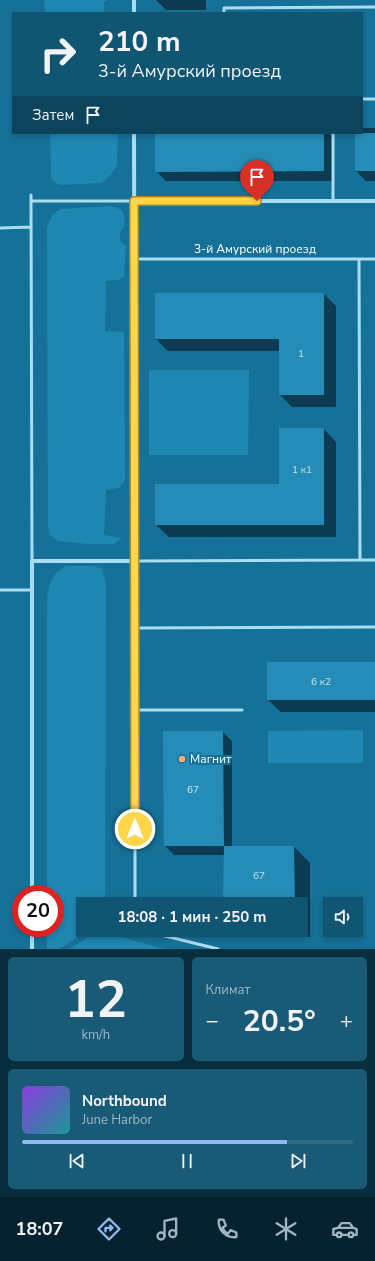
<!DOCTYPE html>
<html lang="ru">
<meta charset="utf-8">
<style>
:root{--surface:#105572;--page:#195b77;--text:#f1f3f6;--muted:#9cb7c4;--line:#306b84;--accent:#90b9f0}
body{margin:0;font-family:"Nunito Sans",sans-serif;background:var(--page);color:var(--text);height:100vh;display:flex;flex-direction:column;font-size:15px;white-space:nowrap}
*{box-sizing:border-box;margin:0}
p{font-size:13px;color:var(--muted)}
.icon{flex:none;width:22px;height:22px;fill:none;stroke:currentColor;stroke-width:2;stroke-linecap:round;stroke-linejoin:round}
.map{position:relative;height:949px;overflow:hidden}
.side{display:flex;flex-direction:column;gap:8px;padding:8px;background:#092f3f;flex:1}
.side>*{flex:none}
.banner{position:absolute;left:12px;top:12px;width:351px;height:122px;border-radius:0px;box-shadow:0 2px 6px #0003;background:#105572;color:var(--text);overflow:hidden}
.buttons{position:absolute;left:323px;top:897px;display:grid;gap:8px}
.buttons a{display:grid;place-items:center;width:40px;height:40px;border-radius:0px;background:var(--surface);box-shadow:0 2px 6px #0003;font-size:20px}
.speed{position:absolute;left:12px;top:885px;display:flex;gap:8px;font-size:20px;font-weight:700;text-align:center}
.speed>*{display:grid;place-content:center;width:52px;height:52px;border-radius:50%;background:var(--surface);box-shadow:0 2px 6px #0003;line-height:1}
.speed .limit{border:6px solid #d22;background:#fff;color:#111}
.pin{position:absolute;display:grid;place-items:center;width:34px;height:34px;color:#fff;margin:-41px -17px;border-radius:50% 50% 50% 0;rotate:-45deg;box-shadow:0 0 4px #0007}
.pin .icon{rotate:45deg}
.me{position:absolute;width:44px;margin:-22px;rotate:0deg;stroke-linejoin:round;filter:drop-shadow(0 0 3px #0008)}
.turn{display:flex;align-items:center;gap:14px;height:84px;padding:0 20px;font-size:18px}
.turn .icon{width:52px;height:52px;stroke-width:2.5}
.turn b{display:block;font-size:28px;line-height:34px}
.then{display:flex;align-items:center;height:38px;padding:0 20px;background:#0003;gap:8px;font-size:15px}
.big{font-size:30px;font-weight:700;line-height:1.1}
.side .tile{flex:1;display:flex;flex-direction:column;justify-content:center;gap:6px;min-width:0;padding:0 14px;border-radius:6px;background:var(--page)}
.side .dial{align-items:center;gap:0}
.dial b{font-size:52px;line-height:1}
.song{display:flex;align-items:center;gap:12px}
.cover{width:48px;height:48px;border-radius:6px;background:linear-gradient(135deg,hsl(270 70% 55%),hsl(180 70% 35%))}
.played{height:4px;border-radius:2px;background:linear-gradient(90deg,var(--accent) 80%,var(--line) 80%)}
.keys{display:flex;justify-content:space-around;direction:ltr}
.heat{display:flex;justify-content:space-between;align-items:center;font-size:22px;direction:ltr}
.side .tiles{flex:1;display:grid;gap:8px;grid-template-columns:1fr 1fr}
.tile:last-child{grid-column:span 2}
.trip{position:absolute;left:76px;top:897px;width:232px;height:40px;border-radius:0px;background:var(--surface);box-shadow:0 2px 6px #0003;font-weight:700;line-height:40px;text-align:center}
.menu{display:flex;height:64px;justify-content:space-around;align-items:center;background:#06222e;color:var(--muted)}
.menu .icon{width:28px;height:28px}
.menu .current{color:var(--accent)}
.menu b{font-size:18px;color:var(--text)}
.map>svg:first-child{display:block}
</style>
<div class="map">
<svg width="375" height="949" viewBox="0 0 375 949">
<rect width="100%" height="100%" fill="#167198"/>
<!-- green -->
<path fill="#1e87b2" d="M44,0H108L104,2V13H45Z
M50,133H118L117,165L110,176L102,183L59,185L51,179Z
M111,206L122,210C125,219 127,226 120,232V241L126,246L124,277L118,280L106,281L105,331L124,332L125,480L119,488L106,490L104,535L122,538L114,544H87L58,541L49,534L48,524L47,227L52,215L60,209Z
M149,370H249L248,455H149Z
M66,566H94L102,569L106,584L105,904H83V930H89L59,949H47V928H55V894H47V618C48,596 44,578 66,566Z
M363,730V763H268V731Z
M99,930H122L121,937L165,949H69Z"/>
<!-- shadow -->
<path fill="#0007" d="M156,0H206V10H166Z
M362,128H375V181H366L356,171V133H362Z
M156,133H328L334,138V181H166L156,171Z
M324,294L336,306V407H292L280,395V351H168L156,339Z
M324,429L336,442V537H169L156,525L280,485Z
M375,663V712H281L268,700Z
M223,732L232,741V847H294L310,863V937H240L233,930H301V904H224V855H174L165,846Z"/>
<!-- building -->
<path fill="#248cb7" d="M155,133H324V171L155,172Z
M355,133H375V171H355Z
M155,293H324V395H279V339H155Z
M279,428H324V525H155V484H279Z
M267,662H375V700H267Z
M163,731H223L224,846H164Z
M224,846H294L295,904H223Z"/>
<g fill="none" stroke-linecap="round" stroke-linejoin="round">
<!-- lane -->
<path stroke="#a9ddf2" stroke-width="3" d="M224,13V8L375,7
M362,99H375
M333,133V201
M31,195L32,561
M31,201H134
M0,228L31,227
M134,259H375
M359,259L360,560L135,561V628L375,627
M360,560H375
M0,590H31
M135,628V904
M135,710H242
M141,930L218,949"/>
<!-- street -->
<path stroke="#a9ddf2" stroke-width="4" d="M134,0V13
M134,201H375
M32,894V561H135L134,133
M32,928V949"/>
</g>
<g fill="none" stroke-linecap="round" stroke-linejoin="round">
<defs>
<path id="route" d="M135,829L134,201H257"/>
</defs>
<!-- route casing -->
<use href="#route" stroke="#a68a30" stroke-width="10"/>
<!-- route -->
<use href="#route" stroke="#ffd54a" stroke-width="7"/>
</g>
<!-- markers -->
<circle fill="#ffad6a" stroke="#167198" stroke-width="1.5" cx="182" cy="759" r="4"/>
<g text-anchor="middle" stroke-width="4" stroke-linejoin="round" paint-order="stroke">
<!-- number labels -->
<g font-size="10" fill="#c8e2ed">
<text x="301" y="357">1</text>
<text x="302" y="473">1 к1</text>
<text x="321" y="685">6 к2</text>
<text x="193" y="793">67</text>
<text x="259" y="879">67</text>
</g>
<!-- street labels -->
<g font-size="12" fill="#fff" stroke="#167198">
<text x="255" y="253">3-й Амурский проезд</text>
</g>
<!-- poi labels -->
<g font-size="12" fill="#fff" stroke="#167198" text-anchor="start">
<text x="190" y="763">Магнит</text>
</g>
</g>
</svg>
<div class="buttons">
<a><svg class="icon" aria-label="sound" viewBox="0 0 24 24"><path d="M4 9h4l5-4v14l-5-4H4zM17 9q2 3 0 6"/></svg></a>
</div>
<div class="speed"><div class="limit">20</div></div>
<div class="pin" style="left:257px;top:201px;background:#d93025"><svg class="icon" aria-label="arrive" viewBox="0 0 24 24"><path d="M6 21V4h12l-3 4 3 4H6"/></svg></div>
<svg class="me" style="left:135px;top:829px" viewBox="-20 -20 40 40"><circle r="17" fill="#ffd54a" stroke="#fff" stroke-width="3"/><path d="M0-11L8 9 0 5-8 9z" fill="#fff"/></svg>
<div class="trip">18:08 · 1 мин · 250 m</div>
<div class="banner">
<div class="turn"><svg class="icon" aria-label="right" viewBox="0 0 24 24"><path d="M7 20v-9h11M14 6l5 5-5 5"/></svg><div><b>210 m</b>3-й Амурский проезд</div></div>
<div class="then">Затем<svg class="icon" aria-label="arrive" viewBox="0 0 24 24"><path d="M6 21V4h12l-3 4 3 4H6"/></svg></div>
</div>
</div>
<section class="side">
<div class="tiles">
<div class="tile dial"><b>12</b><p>km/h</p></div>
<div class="tile"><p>Климат</p>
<div class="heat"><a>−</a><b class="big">20.5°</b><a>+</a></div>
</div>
<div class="tile">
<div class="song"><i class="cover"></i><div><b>Northbound</b><p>June Harbor</p></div></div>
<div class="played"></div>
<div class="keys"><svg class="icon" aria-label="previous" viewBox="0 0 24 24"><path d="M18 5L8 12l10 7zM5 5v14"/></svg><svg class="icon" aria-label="pause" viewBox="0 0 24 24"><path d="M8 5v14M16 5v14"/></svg><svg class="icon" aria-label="next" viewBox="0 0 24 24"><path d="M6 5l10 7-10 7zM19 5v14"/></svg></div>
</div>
</div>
</section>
<nav class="menu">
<b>18:07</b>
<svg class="icon current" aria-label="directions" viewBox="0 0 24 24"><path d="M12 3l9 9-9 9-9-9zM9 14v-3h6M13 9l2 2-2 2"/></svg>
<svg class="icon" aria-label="music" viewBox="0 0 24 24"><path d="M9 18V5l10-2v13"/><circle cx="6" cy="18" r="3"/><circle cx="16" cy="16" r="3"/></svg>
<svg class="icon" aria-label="phone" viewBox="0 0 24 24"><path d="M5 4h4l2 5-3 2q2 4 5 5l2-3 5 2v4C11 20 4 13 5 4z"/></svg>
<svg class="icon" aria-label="climate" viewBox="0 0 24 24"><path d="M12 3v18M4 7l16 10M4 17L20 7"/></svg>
<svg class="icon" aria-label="car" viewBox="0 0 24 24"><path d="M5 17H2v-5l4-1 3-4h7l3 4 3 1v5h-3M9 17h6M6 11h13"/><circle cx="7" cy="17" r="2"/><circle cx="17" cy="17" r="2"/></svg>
</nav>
